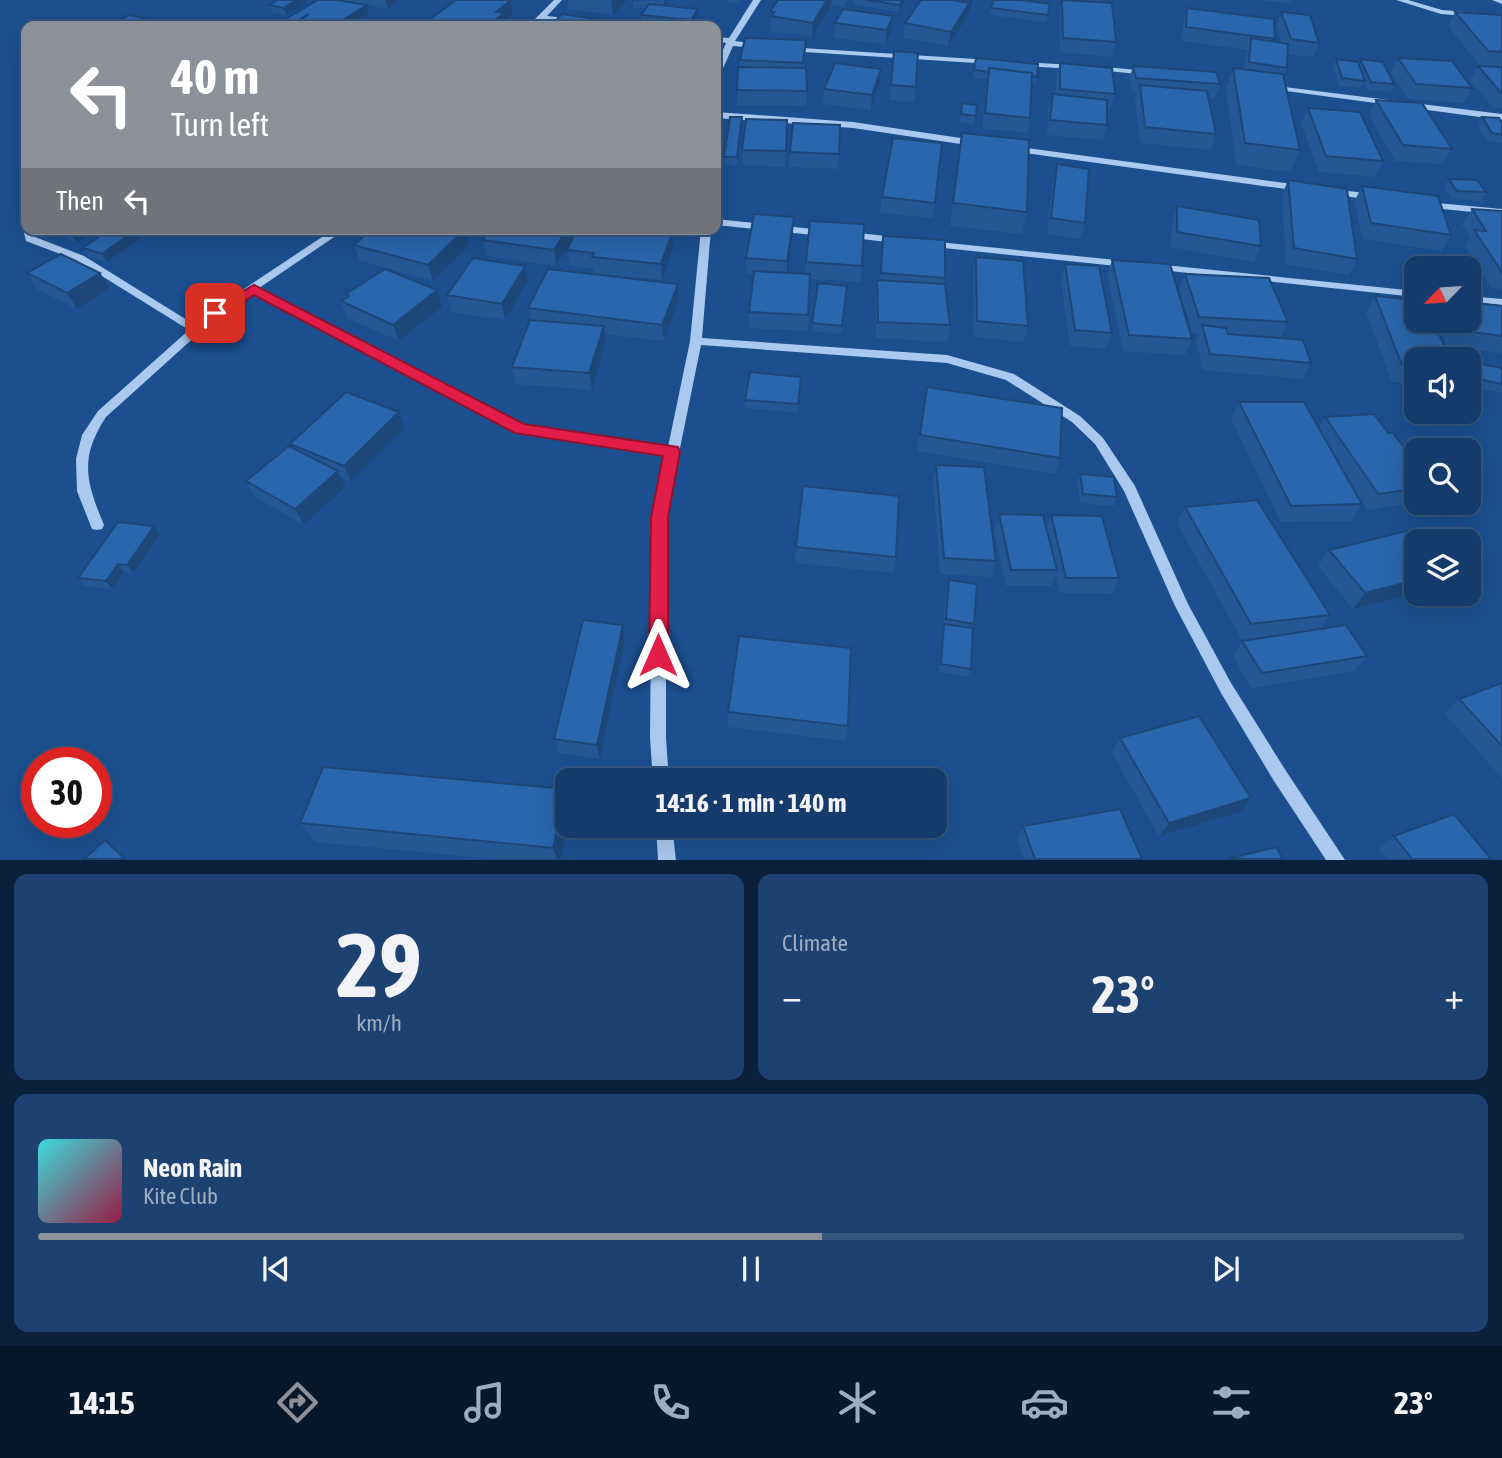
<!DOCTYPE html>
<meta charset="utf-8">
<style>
:root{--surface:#143b6b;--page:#1d4271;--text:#f1f3f6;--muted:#9dadc1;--line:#33557e;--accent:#8c9099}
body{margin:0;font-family:"Asap Condensed",sans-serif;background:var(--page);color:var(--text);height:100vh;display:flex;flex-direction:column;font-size:26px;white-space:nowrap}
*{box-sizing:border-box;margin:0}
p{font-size:23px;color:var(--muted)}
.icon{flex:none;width:38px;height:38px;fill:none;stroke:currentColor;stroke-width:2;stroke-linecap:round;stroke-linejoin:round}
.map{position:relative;height:860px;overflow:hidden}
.panel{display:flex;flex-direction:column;gap:14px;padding:14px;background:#0b203b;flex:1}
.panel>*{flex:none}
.top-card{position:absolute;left:21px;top:21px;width:700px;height:214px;border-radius:14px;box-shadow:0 7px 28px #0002,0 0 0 2px var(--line);background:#8c9099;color:#fff;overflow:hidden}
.needle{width:46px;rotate:245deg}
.buttons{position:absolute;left:1404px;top:256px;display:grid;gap:14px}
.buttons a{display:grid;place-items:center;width:77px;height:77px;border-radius:14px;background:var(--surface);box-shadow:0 7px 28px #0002,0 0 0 2px var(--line);font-size:35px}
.speed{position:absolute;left:21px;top:747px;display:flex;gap:14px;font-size:35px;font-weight:700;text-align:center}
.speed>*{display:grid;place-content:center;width:91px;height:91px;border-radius:50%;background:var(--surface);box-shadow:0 7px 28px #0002,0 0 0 2px var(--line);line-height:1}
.speed .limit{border:10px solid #d22;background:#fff;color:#111}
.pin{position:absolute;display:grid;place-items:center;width:60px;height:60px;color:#fff;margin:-30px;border-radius:14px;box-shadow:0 4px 10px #0006}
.me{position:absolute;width:77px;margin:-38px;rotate:0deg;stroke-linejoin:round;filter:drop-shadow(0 0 5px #0008)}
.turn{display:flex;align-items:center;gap:24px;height:147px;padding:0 35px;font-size:32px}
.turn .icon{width:91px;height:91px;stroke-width:2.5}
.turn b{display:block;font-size:49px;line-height:60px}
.then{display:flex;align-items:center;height:66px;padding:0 35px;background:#0003;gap:14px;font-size:26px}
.big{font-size:52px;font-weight:700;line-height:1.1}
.panel .card{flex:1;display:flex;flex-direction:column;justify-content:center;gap:10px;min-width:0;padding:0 24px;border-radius:14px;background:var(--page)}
.panel .dial{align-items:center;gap:0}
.dial b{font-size:91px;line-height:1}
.song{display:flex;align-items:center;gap:21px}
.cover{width:84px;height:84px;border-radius:10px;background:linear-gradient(135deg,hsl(180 70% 55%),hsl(340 70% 35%))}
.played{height:7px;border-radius:4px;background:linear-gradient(90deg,var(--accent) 55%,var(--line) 55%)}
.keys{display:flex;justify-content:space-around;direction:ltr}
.heat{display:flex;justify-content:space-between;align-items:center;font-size:38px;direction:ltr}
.panel .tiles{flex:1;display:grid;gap:14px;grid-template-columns:1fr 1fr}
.card:last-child{grid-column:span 2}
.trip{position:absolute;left:555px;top:768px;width:392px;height:70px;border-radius:14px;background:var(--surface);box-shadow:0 7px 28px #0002,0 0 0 2px var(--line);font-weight:700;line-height:70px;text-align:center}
.dock{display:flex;height:112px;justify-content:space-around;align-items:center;background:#08182b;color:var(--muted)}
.dock .icon{width:49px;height:49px}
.dock .on{color:var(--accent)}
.dock b{font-size:32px;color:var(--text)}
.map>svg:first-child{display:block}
</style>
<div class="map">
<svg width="1502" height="860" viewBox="0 0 1502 860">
<rect width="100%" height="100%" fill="#1b4f8f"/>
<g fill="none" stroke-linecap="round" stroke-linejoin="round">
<!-- minor -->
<path fill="#a9c9ee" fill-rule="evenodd" d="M554,0H562L547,16L574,19L578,21L577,23L543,20L536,26H528Z
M753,0H761L735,41L757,44L761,46L757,48L733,46L720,75L716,77V66L726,43L716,41V37L729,38Z
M1396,0H1408L1442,10L1502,15V19L1441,14Z
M1492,0H1502V4Z
M786,47L991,60L995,62L991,64L789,51H786Z
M1020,62L1075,65L1079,67L1075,69L1023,66H1020Z
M1094,66L1148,71L1152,73L1148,75L1097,70H1094Z
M1268,85L1502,114V120L1271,89H1268Z
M716,112L853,122L974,140L978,143L974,146L853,128L716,118Z
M1013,146L1300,185L1305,188L1300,191L1010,151L1009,149Z
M1332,189L1373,194L1378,197L1373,200L1329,194V190Z
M1426,202L1502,209V215L1423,207V203Z
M716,219L823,230L828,233L823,236L716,225Z
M26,226V229H33L35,237L84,256L195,325L211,311L334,229H346L259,288L524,425L668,447L690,341L701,229H711L702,338L947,355L1014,374L1080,416L1103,438L1135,486L1188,604L1231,683L1286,771L1345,860H1326L1274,781L1221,693L1175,606L1124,491L1095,444L1072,422L1006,380L947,363L701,345L666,517V738L669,780H653L650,738L652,517L666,456L517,432L252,293L219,315L106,417C79,458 86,482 104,525L102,529L97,530L92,529L77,491L76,459L82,435L98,411L189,330L76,260L26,241L23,229Z
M848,232L896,237L901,240L896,243L844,237V233Z
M928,241L1126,261L1131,264L1126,267L924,246V242Z
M1155,264L1416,291V297L1151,269L1150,267Z
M1468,296L1502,299V305L1468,302Z
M656,826H672L676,860H658Z"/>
</g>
<!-- wall -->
<path fill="#245895" d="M278,0H307L308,3L286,15L272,12L270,5Z
M339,0H399L388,9L354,3L367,5L369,13L347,26H284L282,21Z
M568,0H627L613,15L569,9Z
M670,0L665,5L698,9V16L692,26L642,22L641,15L646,8H633V1Z
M728,0H740L738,4L728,3Z
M778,0H848L843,7L832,5L812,37L771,31L770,12Z
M854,0H904L903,4L899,12L854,5Z
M921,0H972L967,17L948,46L903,38L905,23Z
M1062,0H1102L1101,3L1116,42L1112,57L1060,52L1059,13Z
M1253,0H1291L1290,3Z
M1050,4L1046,22L990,15L991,8Z
M1187,8L1275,39L1274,41L1282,43L1276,26L1281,12L1319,43L1313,57L1287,54V68L1284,76L1300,150L1290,172L1236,165L1226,89L1233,68L1244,69L1247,50L1182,41L1183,22Z
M1455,12L1502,15V108H1493L1470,80L1478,66H1480L1448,26Z
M513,15L506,20L507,26H421Z
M893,16L892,30L885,44L834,38L835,23Z
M556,20L635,26H557Z
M806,40L804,68L807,91L806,106L737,105V90L740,67V60Z
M894,51L916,87L914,102L889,100Z
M976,58L1037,77L1036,84H1032L1030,118L1027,133L982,128L987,79L973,78Z
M1398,58L1472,88L1464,103L1408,99L1391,73Z
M1336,59L1359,63L1360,59L1394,84L1391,92L1367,90L1364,83L1361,88L1339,86L1333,67Z
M1060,63L1115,94L1111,109H1107V125L1103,140L1047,135L1049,109L1053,94H1056V78Z
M1133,66L1220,84L1215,98H1208L1216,134L1211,150L1140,143L1135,99L1137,93L1132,92L1129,80Z
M879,83L871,110L823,104L824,89Z
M1376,100L1452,149L1443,164L1395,161L1369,115Z
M962,103L977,105L974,124L960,122Z
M1308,108L1383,161L1375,177L1319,172L1301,123Z
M742,117V125L737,165H725L724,157Z
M1482,117L1502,123V143L1487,141L1477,125Z
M787,120L785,167L743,165L742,150Z
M962,133L1027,212L1022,234L950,226Z
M790,152L839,154L838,169L789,167Z
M1057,164L1085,223L1081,239L1047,234L1053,180Z
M1449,179L1486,192L1481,201L1452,199L1444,187Z
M1288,180L1357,259L1349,275L1286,264L1282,195Z
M1362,186L1451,235L1441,251L1363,239L1354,202Z
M882,197L935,203L933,218L880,213Z
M1177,206L1261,246L1254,262L1171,247L1172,222Z
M1472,209L1502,211V289L1491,288L1465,246L1470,237L1462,225Z
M56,229H100L76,243L59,234Z
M372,229H490L481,237L467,233L469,245L433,281L360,261L354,245Z
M670,232L673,248L662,280L594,273V269L570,266L567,250L572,240L556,266L487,256L483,240Z
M793,233L787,273L805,274L806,262L862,266L860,282L810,279L808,331L749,328V312L753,274H746V258Z
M883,236L945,278L944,284L950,325L947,342L876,338L875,297L877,280L880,281Z
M139,240L107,262L88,256L83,248Z
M976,257L1028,326L1024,342L974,337L973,273Z
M1112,260L1192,339L1185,355L1123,351L1107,276Z
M1065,264L1112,333L1106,349L1070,346L1061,280Z
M525,266L528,282L505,320L451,312L447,295Z
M27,273H100L110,289L77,309L37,289Z
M1185,274L1288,322L1280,338L1311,363L1302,379L1203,370L1196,342L1199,334L1193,333L1179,290Z
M678,284L679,301L664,341L605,334L606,342L592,390L515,384L512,367L531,320L528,308Z
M847,286L842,334L812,331V323Z
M437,290L442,307L399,341L347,318L341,301L347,297L346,294Z
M1375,296L1416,359V384L1392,382L1366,312Z
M1502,306V353L1447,347L1436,320H1468Z
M1468,362L1502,368V393L1468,387Z
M801,385L798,413L745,408V400Z
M927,387L1060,458L1055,474L917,451Z
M1239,402L1319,428L1325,417L1388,433L1416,463V502H1422L1367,510L1358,497L1362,504L1351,521L1281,522L1231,419Z
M405,428L351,482L341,478L345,487L304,525L255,497L246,481L292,447L290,444Z
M936,465L996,561L992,577L940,574L933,481Z
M1080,474L1117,497L1114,506L1080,503L1077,483Z
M1185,507L1330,615L1320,629L1367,656L1355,671L1251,688L1233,656L1242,641L1277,635L1242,640L1177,523Z
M999,514L1046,528L1051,515L1119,578L1113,594L1060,593L1056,574L1051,586H1006L994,530Z
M154,526L160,535L133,573L124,572L112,589L85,586L78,578Z
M1416,543L1353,609L1318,566L1329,550Z
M796,547L896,557L894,573L795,563Z
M949,580L974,624L973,630L971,669L968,677L939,672L947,588Z
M623,625L625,641L600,759L558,753L554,739Z
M1502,683V778L1445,714L1459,699Z
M728,712L848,726L846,741L728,727Z
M1120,738L1240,812L1159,836L1112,753Z
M300,823L568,826L561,859H495L315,842Z
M1023,826L1142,859H1024L1017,839Z
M1394,836L1491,859H1387L1379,849Z"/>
<!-- shaded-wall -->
<path fill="#1d4779" d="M297,0H307L308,3L286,15L283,8Z
M385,0H399L388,9Z
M613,0H627L613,15L611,1Z
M664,0H670L664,7Z
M827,0H832L831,6L812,37L813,23Z
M902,0H904L903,4L899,12L900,5Z
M971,0H972V4L967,17L948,46L951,32Z
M510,1L513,15L506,20L507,26H495L494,21L496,12Z
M367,5L369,13L347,26H333Z
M698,9V16L691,26V20Z
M893,16L892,30L885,44L887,30Z
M488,20L490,26H480Z
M881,69L879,83L871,110L872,95Z
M742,117V125L737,165V157Z
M794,217L793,233L787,277V261Z
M69,229H100L76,243Z
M466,229L469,245L433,281L428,265Z
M479,229H490L481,237Z
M567,229H579L556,266L554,250Z
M667,229H670L671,236L672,232L673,248L662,280L661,264Z
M134,231L139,240L107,262L102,254Z
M525,266L528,282L505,320L502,304Z
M100,273L110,289L77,309L67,293Z
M678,284L679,301L664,341L662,325Z
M437,290L442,307L399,341L393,325Z
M604,326L606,342L592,390L589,373Z
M399,412L405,428L351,482L344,466Z
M338,471L345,487L304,525L295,509Z
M154,526L160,535L133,573L127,565Z
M118,564L124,572L112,589L106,581Z
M1416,580V593L1353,609L1365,593Z
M623,625L625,641L600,759L597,745Z
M566,789L567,826H568L561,859H557L553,848Z
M1251,798L1240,812L1159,836L1169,823Z"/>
<!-- building -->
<path fill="#2a66ad" stroke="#1d4779" stroke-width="2" d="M278,0H297L283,8L270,5Z
M318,0H336L367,5L333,26H305L295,24L309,14L293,23L282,21Z
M456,0H507L510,1L496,12L504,13L494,21L488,20L480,26H421Z
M778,0H827L813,23L771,16L774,12H770Z
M867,0H902L900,5Z
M921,0H952L969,3L951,32L905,23Z
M952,0H971L968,6L969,3Z
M994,0H1021L1050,4L1048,15L991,8Z
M1062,0L1112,3L1116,42L1063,38Z
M649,4L698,9L691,20L641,15Z
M1187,8L1274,19L1275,39L1186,27Z
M843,9L893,16L887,30L835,23Z
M1281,12L1310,15L1319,43L1291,39Z
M1455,12L1502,15V52L1488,51Z
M562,14L635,24L633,26H570L574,23L556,20Z
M129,15L182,26H108Z
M745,38L806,40L803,63L740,60Z
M1251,38L1288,44L1287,68L1249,62Z
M894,51L918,53L916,87L891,85Z
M976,58L1038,64L1037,77L1032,76V73L989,68V72L974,70Z
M1398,58L1452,61L1472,88L1416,84Z
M1336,59L1358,62L1365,81L1342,78Z
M1360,59L1383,62L1394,84L1371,82Z
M835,63L881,69L872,95L824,89Z
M1060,63L1112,68L1115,94L1060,89Z
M1133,66L1216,72L1220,84L1136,78Z
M1478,66L1502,67V93H1501Z
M738,67L806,68L807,91L737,90Z
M989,68L1032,73L1030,118L985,113Z
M1233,68L1283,74L1300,150L1245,143Z
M1140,85L1207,91L1216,134L1145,127Z
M1053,94L1107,100V125L1050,120Z
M1376,100L1422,103L1452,149L1403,145Z
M962,103L977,105L976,116L961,114Z
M1308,108L1360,112L1383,161L1326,156Z
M730,117H742L737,157H724Z
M1482,117L1499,118L1502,123V135L1492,133Z
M746,119L787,120L786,151L742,150Z
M793,123L840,125L839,154L790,152Z
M962,133L1029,140L1027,212L953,203Z
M893,138L942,143L935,203L882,197Z
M1057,164L1089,169L1085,223L1051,218Z
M1449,179L1477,180L1486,192L1457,191Z
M1288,180L1347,189L1357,259L1294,248Z
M1362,186L1438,196L1451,235L1371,223Z
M1177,206L1259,220L1261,246L1177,232Z
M1472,209L1502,211V272L1474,230L1486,231Z
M754,214L794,217L787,261L746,258Z
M810,221L864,224L862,266L806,262Z
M110,229H127L134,231L102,254L83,248Z
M372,229H465L428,265L354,245Z
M490,229H567L554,250L483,240Z
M577,229H667L666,231L672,232L661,264L592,257L594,253L567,250Z
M883,236L945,240V278L881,273Z
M61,254L100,273L67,293L27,273Z
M976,257L1023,261L1028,326L977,321Z
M473,258L525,266L502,304L447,295Z
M1112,260L1170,264L1192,339L1129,335Z
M1065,264L1099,266L1112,333L1075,330Z
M385,269L437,290L393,325L341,301L349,296L346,294Z
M548,269L678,284L662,325L528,308Z
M754,271L810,274L808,315L749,312Z
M1185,274L1269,278L1288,322L1199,317Z
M877,280L945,284L950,325L878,322Z
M818,283L847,286L842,326L812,323Z
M1375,296L1416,300V320H1433L1450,359H1416V367L1402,365Z
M1468,302L1502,306V336L1458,330L1453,320H1468Z
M530,320L604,326L589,373L512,367Z
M1202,325L1226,328L1228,334L1303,340L1311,363L1210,354Z
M1468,362L1502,368V384L1468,377Z
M750,372L801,377L798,404L745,400Z
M927,387L1062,408L1060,458L920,435Z
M346,392L399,412L344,466L290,444Z
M1239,402H1304L1362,504L1291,506Z
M1374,414L1388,433H1393L1416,463V489L1378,494L1325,417Z
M289,446L338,471L295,509L246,481Z
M936,465L984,467L996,561L944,558Z
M1080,474L1114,477L1117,497L1083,494Z
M803,486L899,496L896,557L796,547Z
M1257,500L1330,615L1251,624L1185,507Z
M999,514L1043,515L1057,570H1011Z
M1051,515L1102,516L1119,578H1066Z
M118,522L154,526L127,565L118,564L106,581L78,578Z
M1406,531L1416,543V580L1365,593L1329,550Z
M949,580L977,584L974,624L946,619Z
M583,620L623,625L597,745L554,739Z
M944,624L973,628L971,669L941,664Z
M1346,625L1367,656L1262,673L1242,641Z
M739,636L851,648L848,726L728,712Z
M1502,683V746L1459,699Z
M1199,716L1251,798L1169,823L1120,738Z
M323,767L566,789L553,848L300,823Z
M1120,809L1142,859H1035L1023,826Z
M1454,814L1491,859H1412L1394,836Z
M105,840L125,859H84Z
M1276,847L1283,859H1227Z"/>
<!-- route -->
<path fill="#e11d48" stroke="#92132f" stroke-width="2" d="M254,285L524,424L678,447L680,452L668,517V655L665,661L658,664L651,661L649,655L651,517L663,456L515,433L254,295L220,317H210V310Z"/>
</svg>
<div class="buttons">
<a><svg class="needle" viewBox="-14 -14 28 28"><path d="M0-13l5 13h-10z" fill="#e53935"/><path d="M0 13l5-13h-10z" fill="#9dadc1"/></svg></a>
<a><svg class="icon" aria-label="sound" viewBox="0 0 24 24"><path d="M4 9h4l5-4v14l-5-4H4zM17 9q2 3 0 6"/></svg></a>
<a><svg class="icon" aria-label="search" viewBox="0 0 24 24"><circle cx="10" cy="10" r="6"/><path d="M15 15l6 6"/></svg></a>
<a><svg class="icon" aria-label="layers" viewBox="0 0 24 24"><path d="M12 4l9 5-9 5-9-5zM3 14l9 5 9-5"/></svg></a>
</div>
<div class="speed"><div class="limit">30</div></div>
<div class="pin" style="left:215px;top:313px;background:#d93025"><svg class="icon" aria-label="arrive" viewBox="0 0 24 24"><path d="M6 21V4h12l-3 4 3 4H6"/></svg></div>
<svg class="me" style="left:658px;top:655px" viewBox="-20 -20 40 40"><path d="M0-17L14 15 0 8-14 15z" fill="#e11d48" stroke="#fff" stroke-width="4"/></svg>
<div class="trip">14:16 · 1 min · 140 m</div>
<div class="top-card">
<div class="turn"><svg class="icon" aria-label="left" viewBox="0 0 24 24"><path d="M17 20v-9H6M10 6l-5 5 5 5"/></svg><div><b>40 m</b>Turn left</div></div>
<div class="then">Then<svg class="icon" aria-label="left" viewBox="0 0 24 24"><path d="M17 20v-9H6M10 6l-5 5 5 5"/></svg></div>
</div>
</div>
<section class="panel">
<div class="tiles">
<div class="card dial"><b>29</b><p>km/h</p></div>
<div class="card"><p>Climate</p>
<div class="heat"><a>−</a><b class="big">23°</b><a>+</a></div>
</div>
<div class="card">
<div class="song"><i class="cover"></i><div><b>Neon Rain</b><p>Kite Club</p></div></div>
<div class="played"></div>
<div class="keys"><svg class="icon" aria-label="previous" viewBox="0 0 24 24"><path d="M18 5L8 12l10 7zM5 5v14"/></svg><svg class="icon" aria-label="pause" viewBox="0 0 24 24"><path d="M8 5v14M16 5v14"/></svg><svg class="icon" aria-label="next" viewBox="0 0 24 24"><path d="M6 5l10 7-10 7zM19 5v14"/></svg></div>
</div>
</div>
</section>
<nav class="dock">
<b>14:15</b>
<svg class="icon on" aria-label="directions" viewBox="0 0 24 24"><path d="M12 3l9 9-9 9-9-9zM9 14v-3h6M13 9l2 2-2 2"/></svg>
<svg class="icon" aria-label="music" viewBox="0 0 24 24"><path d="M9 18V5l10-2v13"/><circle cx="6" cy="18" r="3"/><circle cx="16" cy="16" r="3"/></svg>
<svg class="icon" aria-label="phone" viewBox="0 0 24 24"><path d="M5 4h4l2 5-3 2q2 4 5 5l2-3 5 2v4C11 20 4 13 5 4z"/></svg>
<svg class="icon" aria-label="climate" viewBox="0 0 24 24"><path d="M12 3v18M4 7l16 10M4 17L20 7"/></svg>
<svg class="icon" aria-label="car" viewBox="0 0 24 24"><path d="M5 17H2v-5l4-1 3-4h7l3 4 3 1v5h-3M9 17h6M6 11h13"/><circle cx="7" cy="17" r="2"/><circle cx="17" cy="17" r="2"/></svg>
<svg class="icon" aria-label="filters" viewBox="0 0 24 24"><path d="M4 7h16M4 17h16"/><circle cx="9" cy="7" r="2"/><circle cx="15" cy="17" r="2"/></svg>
<b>23°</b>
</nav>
